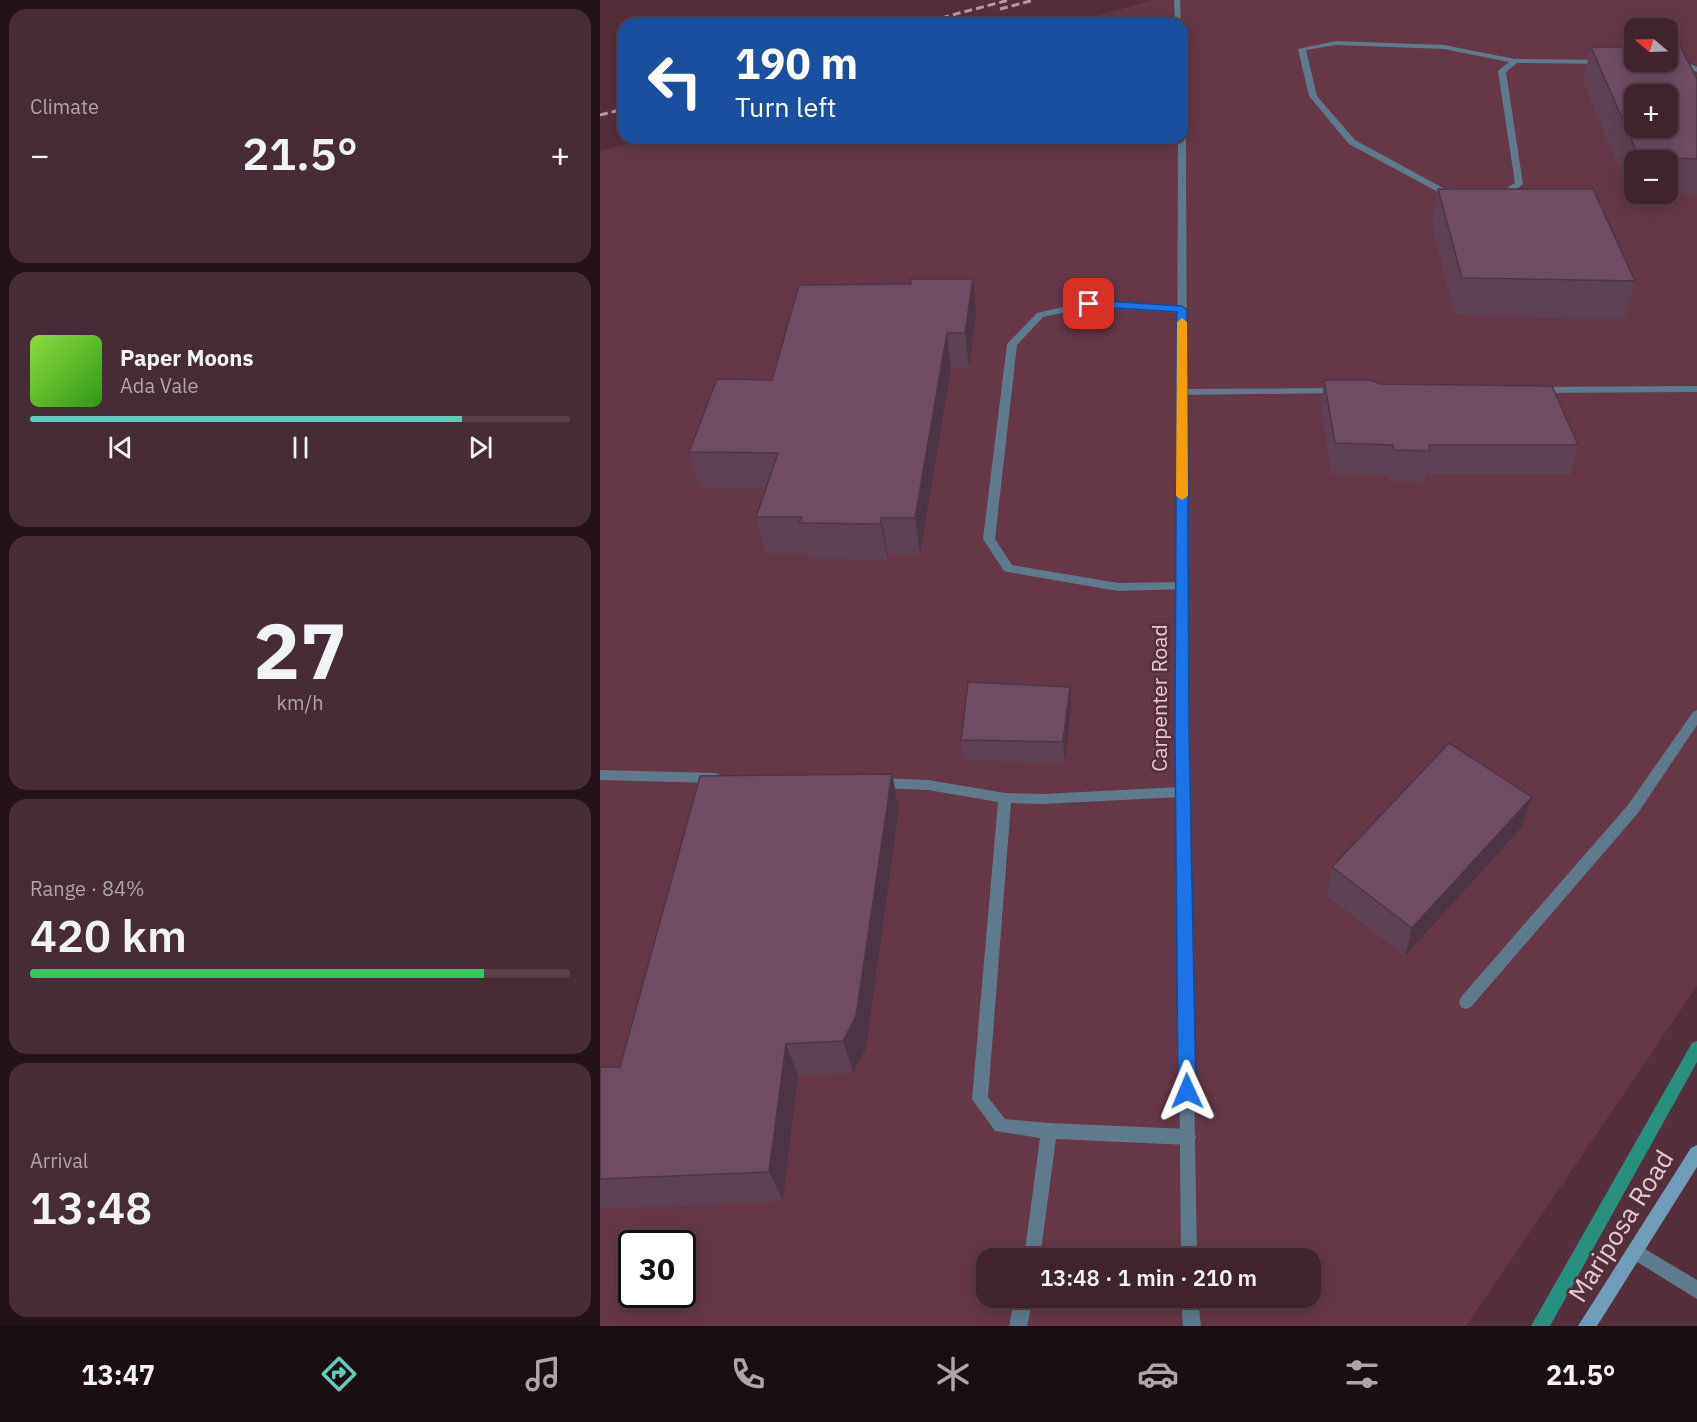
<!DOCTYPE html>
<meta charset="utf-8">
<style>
:root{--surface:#40232d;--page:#472b35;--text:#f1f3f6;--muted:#aea4aa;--line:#594049;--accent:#5dceb9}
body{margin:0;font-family:"IBM Plex Sans",sans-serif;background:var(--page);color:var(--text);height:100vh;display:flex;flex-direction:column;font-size:22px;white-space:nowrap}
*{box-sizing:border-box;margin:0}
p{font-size:20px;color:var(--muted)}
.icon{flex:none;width:33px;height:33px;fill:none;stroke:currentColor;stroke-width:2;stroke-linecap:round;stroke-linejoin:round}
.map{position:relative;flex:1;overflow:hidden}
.panel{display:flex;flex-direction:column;gap:9px;padding:9px;background:#231319;width:600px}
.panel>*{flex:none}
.hud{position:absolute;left:18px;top:18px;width:570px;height:126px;border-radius:18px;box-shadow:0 3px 15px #0003,0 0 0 2px var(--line);background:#1a4fa0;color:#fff;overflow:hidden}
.needle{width:39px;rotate:289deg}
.buttons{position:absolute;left:1024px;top:18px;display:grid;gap:12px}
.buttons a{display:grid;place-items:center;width:54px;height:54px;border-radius:12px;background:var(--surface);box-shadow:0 3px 15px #0003,0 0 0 2px var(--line);font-size:30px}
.speed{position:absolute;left:18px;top:1230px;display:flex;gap:12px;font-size:30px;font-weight:700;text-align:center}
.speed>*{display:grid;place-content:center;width:78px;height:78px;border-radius:50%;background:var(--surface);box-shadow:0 3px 15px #0003,0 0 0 2px var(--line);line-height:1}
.speed .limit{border:3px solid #111;border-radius:9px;background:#fff;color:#111}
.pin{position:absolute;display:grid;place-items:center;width:51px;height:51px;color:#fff;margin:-26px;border-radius:12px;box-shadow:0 3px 9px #0006}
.me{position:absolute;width:66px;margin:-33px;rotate:359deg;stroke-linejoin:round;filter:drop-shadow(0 0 4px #0008)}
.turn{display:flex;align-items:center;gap:21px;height:126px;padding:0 18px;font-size:27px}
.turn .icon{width:78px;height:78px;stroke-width:2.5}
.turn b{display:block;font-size:42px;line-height:51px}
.big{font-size:45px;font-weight:600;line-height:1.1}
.panel .card{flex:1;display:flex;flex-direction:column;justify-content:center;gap:9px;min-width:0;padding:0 21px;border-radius:18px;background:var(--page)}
.panel .dial{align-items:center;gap:0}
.dial b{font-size:78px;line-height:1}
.song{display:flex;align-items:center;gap:18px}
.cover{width:72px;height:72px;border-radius:9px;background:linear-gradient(135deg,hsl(90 70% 55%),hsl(110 70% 35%))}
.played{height:6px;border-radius:3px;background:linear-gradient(90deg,var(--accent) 80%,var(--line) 80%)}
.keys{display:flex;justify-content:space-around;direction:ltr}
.heat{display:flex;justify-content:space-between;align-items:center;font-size:33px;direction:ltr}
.charge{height:9px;border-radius:4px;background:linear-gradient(90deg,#34c759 84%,var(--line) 0)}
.trip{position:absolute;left:376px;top:1248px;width:345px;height:60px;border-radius:18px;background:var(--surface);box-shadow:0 3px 15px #0003,0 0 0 2px var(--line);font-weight:600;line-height:60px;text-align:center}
.menu{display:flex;height:96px;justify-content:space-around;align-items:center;background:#1a0e12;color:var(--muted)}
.menu .icon{width:42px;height:42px}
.menu .current{color:var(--accent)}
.menu b{font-size:27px;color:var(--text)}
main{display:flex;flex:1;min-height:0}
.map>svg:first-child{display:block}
</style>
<main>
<section class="panel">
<div class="card"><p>Climate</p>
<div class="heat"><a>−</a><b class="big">21.5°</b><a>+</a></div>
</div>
<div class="card">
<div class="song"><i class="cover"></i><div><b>Paper Moons</b><p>Ada Vale</p></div></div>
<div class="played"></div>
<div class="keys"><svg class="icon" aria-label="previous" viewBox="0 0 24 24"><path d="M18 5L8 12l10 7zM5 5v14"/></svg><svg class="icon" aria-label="pause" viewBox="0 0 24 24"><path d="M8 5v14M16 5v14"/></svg><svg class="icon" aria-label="next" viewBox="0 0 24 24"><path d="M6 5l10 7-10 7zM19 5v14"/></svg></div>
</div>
<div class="card dial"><b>27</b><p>km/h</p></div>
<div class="card"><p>Range · 84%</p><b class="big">420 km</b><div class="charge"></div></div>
<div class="card"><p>Arrival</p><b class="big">13:48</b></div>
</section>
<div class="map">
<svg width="1097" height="1326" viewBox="0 0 1097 1326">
<rect width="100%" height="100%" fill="#562f3c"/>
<!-- built -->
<path fill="#663847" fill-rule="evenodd" d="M554,0H1097V986L866,1326H0V151L49,138H582V24H466ZM1035,28H1068V62H1035ZM1035,94H1068V128H1035ZM1035,160H1068V194H1035ZM32,1244H82V1294H32ZM387,1258H711V1298H387Z"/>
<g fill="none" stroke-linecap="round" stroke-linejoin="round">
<!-- stream -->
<path fill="#29907f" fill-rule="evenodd" d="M1097,1041V1062L950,1326H931L1092,1043Z"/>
<!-- lane -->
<path fill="#5f7a8d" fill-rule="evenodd" d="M736,41L844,45L915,59L1004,60L1008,62L1004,64L917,63L906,72L923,184C915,191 904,199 894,193L895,191H902L915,183L898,71L909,62L844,49L736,45L706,50L717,96L755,140L843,188L856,189L857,191L853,193L838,192L749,144L709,96L698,49Z
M1073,61H1083L1097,67V72L1082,65H1073Z
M489,301L582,307L587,310L582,313L489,307L443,317L417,345L395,539L412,565L518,583L582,582L586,583L588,586L586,589L518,591L408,572L404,571L383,539L407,344L437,313Z
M1097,386V392L937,393L932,390L937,387Z
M737,388L742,391L740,393L582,395L577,392L582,389Z
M1097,710V725L1038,813L871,1007L866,1009L861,1007L859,1002L861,997L1028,805L1093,712Z
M0,770L114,773L119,774L120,778L119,782L114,783L0,780Z
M279,778L328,780L405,793L442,794L582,787L587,788L589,792L587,796L582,797L442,804L411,803L388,1097L405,1119L449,1123L588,1129L594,1132L596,1137L594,1142L588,1145L456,1139L440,1258H424L440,1138L395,1131L372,1099L398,802L328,790L279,788L274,787L273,783L274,779Z
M1035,1243L1097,1280V1299L1029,1257L1027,1251L1029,1245Z
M415,1298H433L427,1326H409Z"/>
<!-- street -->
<path fill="#5f7a8d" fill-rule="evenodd" d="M574,0H580L581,24H575Z
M582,136L586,138L588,729L597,1258H581L576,729L578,138H582Z
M581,1298H598L601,1326H583Z"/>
<!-- secondary -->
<path fill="#709bb9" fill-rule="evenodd" d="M1097,1145V1167L997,1326H978L1091,1148Z"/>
<!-- rail -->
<path stroke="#b79aa3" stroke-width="3" stroke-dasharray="8 4" stroke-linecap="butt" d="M400,9L434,0
M318,24L409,0
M0,115L24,109"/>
</g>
<!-- wall -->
<path fill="#5f4156" d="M991,47L1097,79V195L1056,194H1068V160H1035V193H1029L983,80Z
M838,189L1035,281L1024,319L855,315L832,225Z
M376,314L369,368H351L320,554H288V560L208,558L206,553H166L156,517L166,489L100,488L89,452Z
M724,380L780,384L978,445L970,475H826L825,482L789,481L788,475L732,474L721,410Z
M471,708L465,763L364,760L361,740Z
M292,774L299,809L266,1048L253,1073L198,1075L183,1201L0,1209V1067H20Z
M932,797L922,827L805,956L727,896L732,867Z"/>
<!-- shaded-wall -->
<path fill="#4e3546" d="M373,279L376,314L369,368L365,333Z
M347,333L351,368L320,554L315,518Z
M281,518L288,554V560L281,524Z
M470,687L471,708L465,763L463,742Z
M292,774L299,809L266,1048L253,1073L243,1041Z
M932,797L922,827L805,956L812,928Z
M186,1044L198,1075L183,1201L169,1172Z"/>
<!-- building -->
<path fill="#6f4c64" stroke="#4e3546" stroke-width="1.5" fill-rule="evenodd" d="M991,47H1035V62H1068V48H1081L1097,79V159L1039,157ZM1035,94H1068V128H1035Z
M838,189H993L1035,281L862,278Z
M310,279H373L365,333H347L315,518H281V524L199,523L202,517H156L178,453L89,452L117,379L172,380L199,285L311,284Z
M724,380H771L780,384L952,386L978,445H829L830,451L794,450L793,445L735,443Z
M368,682L470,687L463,742L361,740Z
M849,743L932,797L812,928L732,867Z
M292,774L256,1016L243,1041L186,1044L169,1172L0,1179V1067H20L100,776Z"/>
<!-- route -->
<path fill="#1a73e8" stroke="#114b97" stroke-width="1.5" d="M489,300L582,306L587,310L589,729L596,1091L593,1097L587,1099L581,1097L578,1091L575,729L577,312L486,306L484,304Z"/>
<!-- slow -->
<path fill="#f59e0b" d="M582,318L587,322L588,496L582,500L576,496L577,322Z"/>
<g text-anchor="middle" stroke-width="5" stroke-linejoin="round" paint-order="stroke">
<!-- street labels -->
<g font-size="21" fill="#e4cbd2" stroke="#562f3c">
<text transform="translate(560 698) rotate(-90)" y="7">Carpenter Road</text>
</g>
<!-- near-street labels -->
<g font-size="26" fill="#e4cbd2" stroke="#562f3c">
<text transform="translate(1021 1226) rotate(-58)" y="9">Mariposa Road</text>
</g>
</g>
</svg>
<div class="buttons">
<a><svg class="needle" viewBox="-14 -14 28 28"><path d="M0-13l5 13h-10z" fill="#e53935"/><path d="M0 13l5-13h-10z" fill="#aea4aa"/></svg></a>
<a>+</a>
<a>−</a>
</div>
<div class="speed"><div class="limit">30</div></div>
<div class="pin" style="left:489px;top:304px;background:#d93025"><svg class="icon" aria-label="arrive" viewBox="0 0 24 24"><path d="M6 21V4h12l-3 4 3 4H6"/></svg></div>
<svg class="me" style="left:587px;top:1091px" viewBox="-20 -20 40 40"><path d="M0-17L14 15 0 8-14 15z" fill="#1a73e8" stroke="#fff" stroke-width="4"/></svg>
<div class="trip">13:48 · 1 min · 210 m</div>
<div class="hud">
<div class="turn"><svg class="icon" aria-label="left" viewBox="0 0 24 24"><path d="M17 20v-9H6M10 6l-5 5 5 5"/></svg><div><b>190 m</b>Turn left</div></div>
</div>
</div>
</main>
<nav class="menu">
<b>13:47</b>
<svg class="icon current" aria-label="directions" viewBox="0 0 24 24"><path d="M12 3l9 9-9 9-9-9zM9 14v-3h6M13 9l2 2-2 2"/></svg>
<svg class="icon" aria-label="music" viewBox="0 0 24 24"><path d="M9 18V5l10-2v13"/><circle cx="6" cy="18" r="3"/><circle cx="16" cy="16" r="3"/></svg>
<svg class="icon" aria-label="phone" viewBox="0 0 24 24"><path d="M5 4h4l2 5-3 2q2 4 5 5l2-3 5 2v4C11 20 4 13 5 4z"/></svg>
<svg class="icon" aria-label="climate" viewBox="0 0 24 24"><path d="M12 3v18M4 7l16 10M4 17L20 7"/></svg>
<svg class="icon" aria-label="car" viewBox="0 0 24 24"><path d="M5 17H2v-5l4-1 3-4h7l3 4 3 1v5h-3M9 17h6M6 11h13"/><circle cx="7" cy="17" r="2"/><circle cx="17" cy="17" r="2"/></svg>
<svg class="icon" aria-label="filters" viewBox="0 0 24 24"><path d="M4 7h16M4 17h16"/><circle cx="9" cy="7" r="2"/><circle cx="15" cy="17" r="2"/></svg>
<b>21.5°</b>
</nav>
